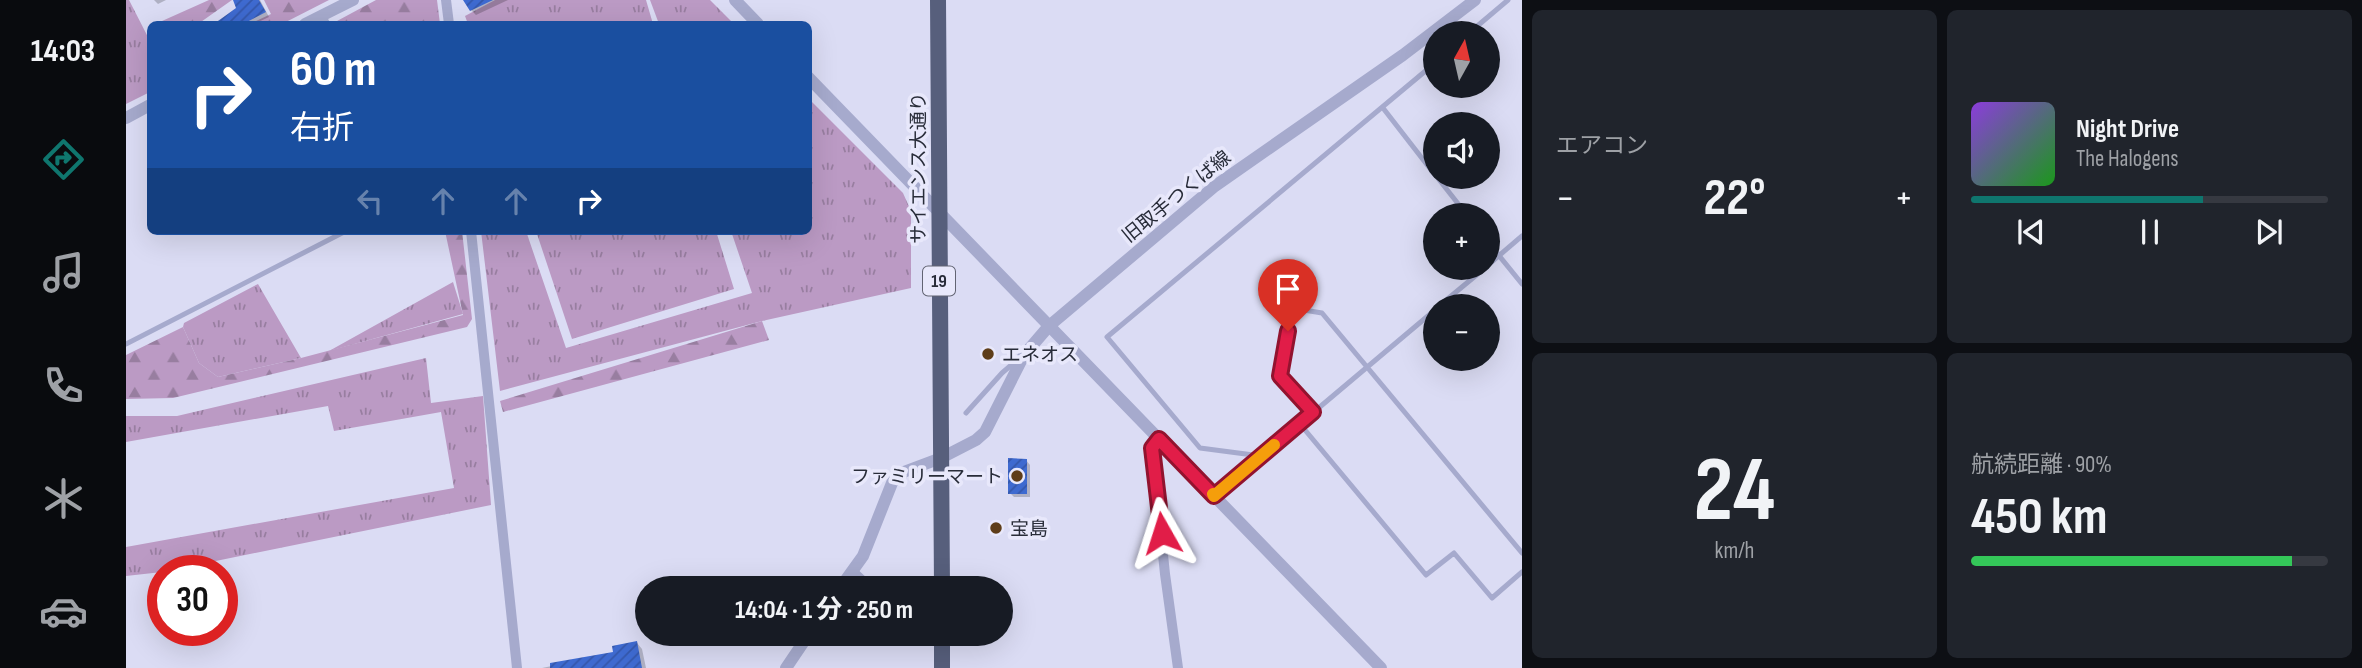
<!DOCTYPE html>
<html lang="ja">
<meta charset="utf-8">
<style>
:root{--surface:#171b24;--page:#20242c;--text:#f1f3f6;--muted:#9ea1a6;--line:#363941;--accent:#0f766e}
body{margin:0;font-family:"Sofia Sans Condensed","Noto Sans JP",sans-serif;background:var(--page);color:var(--text);height:100vh;display:flex;flex-direction:column;font-size:26px;white-space:nowrap}
*{box-sizing:border-box;margin:0}
p{font-size:23px;color:var(--muted)}
.icon{flex:none;width:38px;height:38px;fill:none;stroke:currentColor;stroke-width:2;stroke-linecap:round;stroke-linejoin:round}
.map{position:relative;flex:1;overflow:hidden}
.panel{display:flex;flex-direction:column;gap:10px;padding:10px;background:#0d0f14;width:840px}
.panel>*{flex:none}
.hud{position:absolute;left:21px;top:21px;width:665px;height:214px;border-radius:10px;box-shadow:0 7px 28px #0002;background:#1a4fa0;color:#fff;overflow:hidden}
.needle{width:46px;rotate:8deg}
.tools{position:absolute;left:1297px;top:21px;display:grid;gap:14px}
.tools a{display:grid;place-items:center;width:77px;height:77px;border-radius:50%;background:var(--surface);box-shadow:0 7px 28px #0002;font-size:35px}
.speed{position:absolute;left:21px;top:555px;display:flex;gap:14px;font-size:35px;font-weight:700;text-align:center}
.speed>*{display:grid;place-content:center;width:91px;height:91px;border-radius:50%;background:var(--surface);box-shadow:0 7px 28px #0002;line-height:1}
.speed .limit{border:10px solid #d22;background:#fff;color:#111}
.pin{position:absolute;display:grid;place-items:center;width:60px;height:60px;color:#fff;margin:-72px -30px;border-radius:50% 50% 50% 0;rotate:-45deg;box-shadow:0 0 7px #0007}
.pin .icon{rotate:45deg}
.me{position:absolute;width:77px;margin:-38px;rotate:354deg;stroke-linejoin:round;filter:drop-shadow(0 0 5px #0008)}
.turn{display:flex;align-items:center;gap:24px;height:147px;padding:0 28px;font-size:32px}
.turn .icon{width:91px;height:91px;stroke-width:2.5}
.turn b{display:block;font-size:49px;line-height:60px}
.lanes{display:flex;align-items:center;height:66px;padding:0 28px;background:#0003;justify-content:center;gap:35px;direction:ltr}
.lanes .off{opacity:.35}
.big{font-size:52px;font-weight:700;line-height:1.1}
.panel .card{flex:1;display:flex;flex-direction:column;justify-content:center;gap:10px;min-width:0;padding:0 24px;border-radius:10px;background:var(--page)}
.panel .dial{align-items:center;gap:0}
.dial b{font-size:91px;line-height:1}
.song{display:flex;align-items:center;gap:21px}
.cover{width:84px;height:84px;border-radius:10px;background:linear-gradient(135deg,hsl(270 70% 55%),hsl(120 70% 35%))}
.played{height:7px;border-radius:4px;background:linear-gradient(90deg,var(--accent) 65%,var(--line) 65%)}
.keys{display:flex;justify-content:space-around;direction:ltr}
.heat{display:flex;justify-content:space-between;align-items:center;font-size:38px;direction:ltr}
.charge{height:10px;border-radius:5px;background:linear-gradient(90deg,#34c759 90%,var(--line) 0)}
.panel .tiles{flex:1;display:grid;gap:10px;grid-template-columns:repeat(2,1fr)}
.trip{position:absolute;left:509px;top:576px;width:378px;height:70px;border-radius:35px;background:var(--surface);box-shadow:0 7px 28px #0002;font-weight:700;line-height:70px;text-align:center}
main{display:flex;flex:1;min-height:0}
.menu{display:flex;flex-direction:column;width:126px;justify-content:space-around;align-items:center;background:#090b0e;color:var(--muted)}
.menu .icon{width:49px;height:49px}
.menu .current{color:var(--accent)}
.menu b{font-size:32px;color:var(--text)}
.map>svg:first-child{display:block}
</style>
<main>
<nav class="menu">
<b>14:03</b>
<svg class="icon current" aria-label="directions" viewBox="0 0 24 24"><path d="M12 3l9 9-9 9-9-9zM9 14v-3h6M13 9l2 2-2 2"/></svg>
<svg class="icon" aria-label="music" viewBox="0 0 24 24"><path d="M9 18V5l10-2v13"/><circle cx="6" cy="18" r="3"/><circle cx="16" cy="16" r="3"/></svg>
<svg class="icon" aria-label="phone" viewBox="0 0 24 24"><path d="M5 4h4l2 5-3 2q2 4 5 5l2-3 5 2v4C11 20 4 13 5 4z"/></svg>
<svg class="icon" aria-label="climate" viewBox="0 0 24 24"><path d="M12 3v18M4 7l16 10M4 17L20 7"/></svg>
<svg class="icon" aria-label="car" viewBox="0 0 24 24"><path d="M5 17H2v-5l4-1 3-4h7l3 4 3 1v5h-3M9 17h6M6 11h13"/><circle cx="7" cy="17" r="2"/><circle cx="17" cy="17" r="2"/></svg>
</nav>
<div class="map">
<svg width="1396" height="668" viewBox="0 0 1396 668">
<defs>
<pattern id="grass-tufts" width="24" height="20" patternUnits="userSpaceOnUse" patternTransform="scale(1.75)"><rect width="24" height="20" fill="#bb9ac4"/><path d="M3 7l-1-3M5 7V3M7 7l1-3M15 17l-1-3M17 17v-4M19 17l1-3" fill="none" stroke="#987ea0"/></pattern>
<pattern id="forest-firs" width="22" height="20" patternUnits="userSpaceOnUse" patternTransform="scale(1.75)"><rect width="22" height="20" fill="#bb9ac4"/><path d="M5 1l3.5 6h-7zM16 11l3.5 6h-7z" fill="#987ea0"/></pattern>
<pattern id="building-hatch" width="6" height="6" patternUnits="userSpaceOnUse" patternTransform="scale(1.75)"><rect width="6" height="6" fill="#3e6ad0"/><path d="M-1 1l2-2M0 6l6-6M5 7l2-2" fill="none" stroke="#3457aa"/></pattern>
</defs>
<rect width="100%" height="100%" fill="#dbdcf4"/>
<!-- grass -->
<path fill="url(#grass-tufts)" d="M0,0H3L24,41V92L0,104Z
M369,0H520L527,24H342L339,16Z
M524,0H584L608,24H533Z
M683,99L777,193L785,211V288L636,321L374,391L355,231H400L440,348L626,293L605,231H682Z
M410,231H590L608,289L446,339Z
M327,282L337,314L203,351Z
M132,284L175,358L92,377L73,363L57,327L58,323Z
M300,358L305,403L357,396L365,505L36,572L0,576V547L328,488L315,412L208,431L202,406L0,442V416H51Z"/>
<!-- forest -->
<path fill="url(#forest-firs)" d="M83,0H106L72,24H35L36,21Z
M138,0H203L156,24H124L145,14Z
M250,0H311L314,24H213L211,21Z
M319,231H336L346,319L341,327L47,398L0,399V355L57,327L73,363L92,377L175,358L337,315Z
M636,321L643,340L377,412L374,401Z"/>
<!-- shadow -->
<path fill="#0003" d="M28,0H40L32,4Z
M113,0H134L143,17L128,24H87L112,8Z
M346,0H382L350,15L345,10Z
M900,460L904,465V497H888L884,493Z
M511,643L516,649L520,668H416L489,653Z"/>
<!-- building -->
<path fill="url(#building-hatch)" d="M107,0H133L140,12L117,24H88L110,8Z
M337,0H367L344,11Z
M882,458L901,459V494H882Z
M511,641L516,668H424V663L487,652L486,646Z"/>
<g fill="none" stroke-linecap="round" stroke-linejoin="round">
<!-- service -->
<path stroke="#a6aacd" stroke-width="5" d="M197,15L202,24
M1343,33L1382,0
M1257,108L1309,175
M1311,177L1341,215
M1362,242L1396,284
M1362,265L1396,236
M1313,306L1359,268
M0,344L220,231
M840,413L876,373L890,361
M1187,413L1154,376L1166,308L1196,313L1396,553
M1174,424L1300,575L1328,553L1366,598L1396,572
M1135,456L1074,448L981,337L1309,63
M1088,496L1309,310"/>
<!-- minor -->
<path stroke="#a6aacd" stroke-width="10" d="M320,0L323,24
M345,231L391,668
M1033,438L1026,448L1039,574L1052,668
M726,571L744,588
M796,634L816,639"/>
<!-- tertiary -->
<path stroke="#a6aacd" stroke-width="12" d="M609,0L632,24
M179,24L227,0
M682,77L1255,668
M0,118L24,105
M714,588L737,556L766,483L775,473L815,458L850,440L859,432L898,355L923,326L1089,186L1277,55L1349,0
M660,668L683,634"/>
<!-- primary -->
<path stroke="#575f7c" stroke-width="16" d="M812,0L816,588
M816,634V668"/>
</g>
<g fill="none" stroke-linecap="round" stroke-linejoin="round">
<defs>
<path id="route" d="M1036,533L1026,448L1033,439L1088,496L1187,412L1154,376L1162,331"/>
</defs>
<!-- route casing -->
<use href="#route" stroke="#92132f" stroke-width="18"/>
<!-- route -->
<use href="#route" stroke="#e11d48" stroke-width="12"/>
<!-- slow -->
<path stroke="#f59e0b" stroke-width="12" d="M1087,494L1088,496L1148,445"/>
</g>
<!-- markers -->
<g fill="#5e3d19" stroke="#e8e8fb" stroke-width="2.5">
<circle cx="862" cy="354" r="7"/>
<circle cx="891" cy="476" r="7"/>
<circle cx="870" cy="528" r="7"/>
</g>
<g text-anchor="middle" stroke-width="7" stroke-linejoin="round" paint-order="stroke">
<!-- shield labels -->
<rect fill="#e8e8fb" stroke="#626473" stroke-width="2" x="797" y="266.5" width="32" height="29" rx="5"/>
<g font-size="18" font-weight="bold" fill="#282c39">
<text x="813" y="287">19</text>
</g>
<!-- street labels -->
<g font-size="19" fill="#282c39" stroke="#e8e8fb">
<text transform="translate(792 168) rotate(-90)" y="7">サイエンス大通り</text>
<text transform="translate(1050 196) rotate(-39)" y="7">旧取手つくば線</text>
</g>
<!-- poi labels -->
<g font-size="19" fill="#282c39" stroke="#e8e8fb" text-anchor="start">
<text x="876" y="361">エネオス</text>
<text x="877" y="483" text-anchor="end">ファミリーマート</text>
<text x="884" y="535">宝島</text>
</g>
</g>
</svg>
<div class="tools">
<a><svg class="needle" viewBox="-14 -14 28 28"><path d="M0-13l5 13h-10z" fill="#e53935"/><path d="M0 13l5-13h-10z" fill="#9ea1a6"/></svg></a>
<a><svg class="icon" aria-label="sound" viewBox="0 0 24 24"><path d="M4 9h4l5-4v14l-5-4H4zM17 9q2 3 0 6"/></svg></a>
<a>+</a>
<a>−</a>
</div>
<div class="speed"><div class="limit">30</div></div>
<div class="pin" style="left:1162px;top:331px;background:#d93025"><svg class="icon" aria-label="arrive" viewBox="0 0 24 24"><path d="M6 21V4h12l-3 4 3 4H6"/></svg></div>
<svg class="me" style="left:1036px;top:533px" viewBox="-20 -20 40 40"><path d="M0-17L14 15 0 8-14 15z" fill="#e11d48" stroke="#fff" stroke-width="4"/></svg>
<div class="trip">14:04 · 1 分 · 250 m</div>
<div class="hud">
<div class="turn"><svg class="icon" aria-label="right" viewBox="0 0 24 24"><path d="M7 20v-9h11M14 6l5 5-5 5"/></svg><div><b>60 m</b>右折</div></div>
<div class="lanes"><svg class="icon off" aria-label="left" viewBox="0 0 24 24"><path d="M17 20v-9H6M10 6l-5 5 5 5"/></svg><svg class="icon off" aria-label="ahead" viewBox="0 0 24 24"><path d="M12 20V5M6 11l6-6 6 6"/></svg><svg class="icon off" aria-label="ahead" viewBox="0 0 24 24"><path d="M12 20V5M6 11l6-6 6 6"/></svg><svg class="icon" aria-label="right" viewBox="0 0 24 24"><path d="M7 20v-9h11M14 6l5 5-5 5"/></svg></div>
</div>
</div>
<section class="panel">
<div class="tiles">
<div class="card"><p>エアコン</p>
<div class="heat"><a>−</a><b class="big">22°</b><a>+</a></div>
</div>
<div class="card">
<div class="song"><i class="cover"></i><div><b>Night Drive</b><p>The Halogens</p></div></div>
<div class="played"></div>
<div class="keys"><svg class="icon" aria-label="previous" viewBox="0 0 24 24"><path d="M18 5L8 12l10 7zM5 5v14"/></svg><svg class="icon" aria-label="pause" viewBox="0 0 24 24"><path d="M8 5v14M16 5v14"/></svg><svg class="icon" aria-label="next" viewBox="0 0 24 24"><path d="M6 5l10 7-10 7zM19 5v14"/></svg></div>
</div>
<div class="card dial"><b>24</b><p>km/h</p></div>
<div class="card"><p>航続距離 · 90%</p><b class="big">450 km</b><div class="charge"></div></div>
</div>
</section>
</main>
